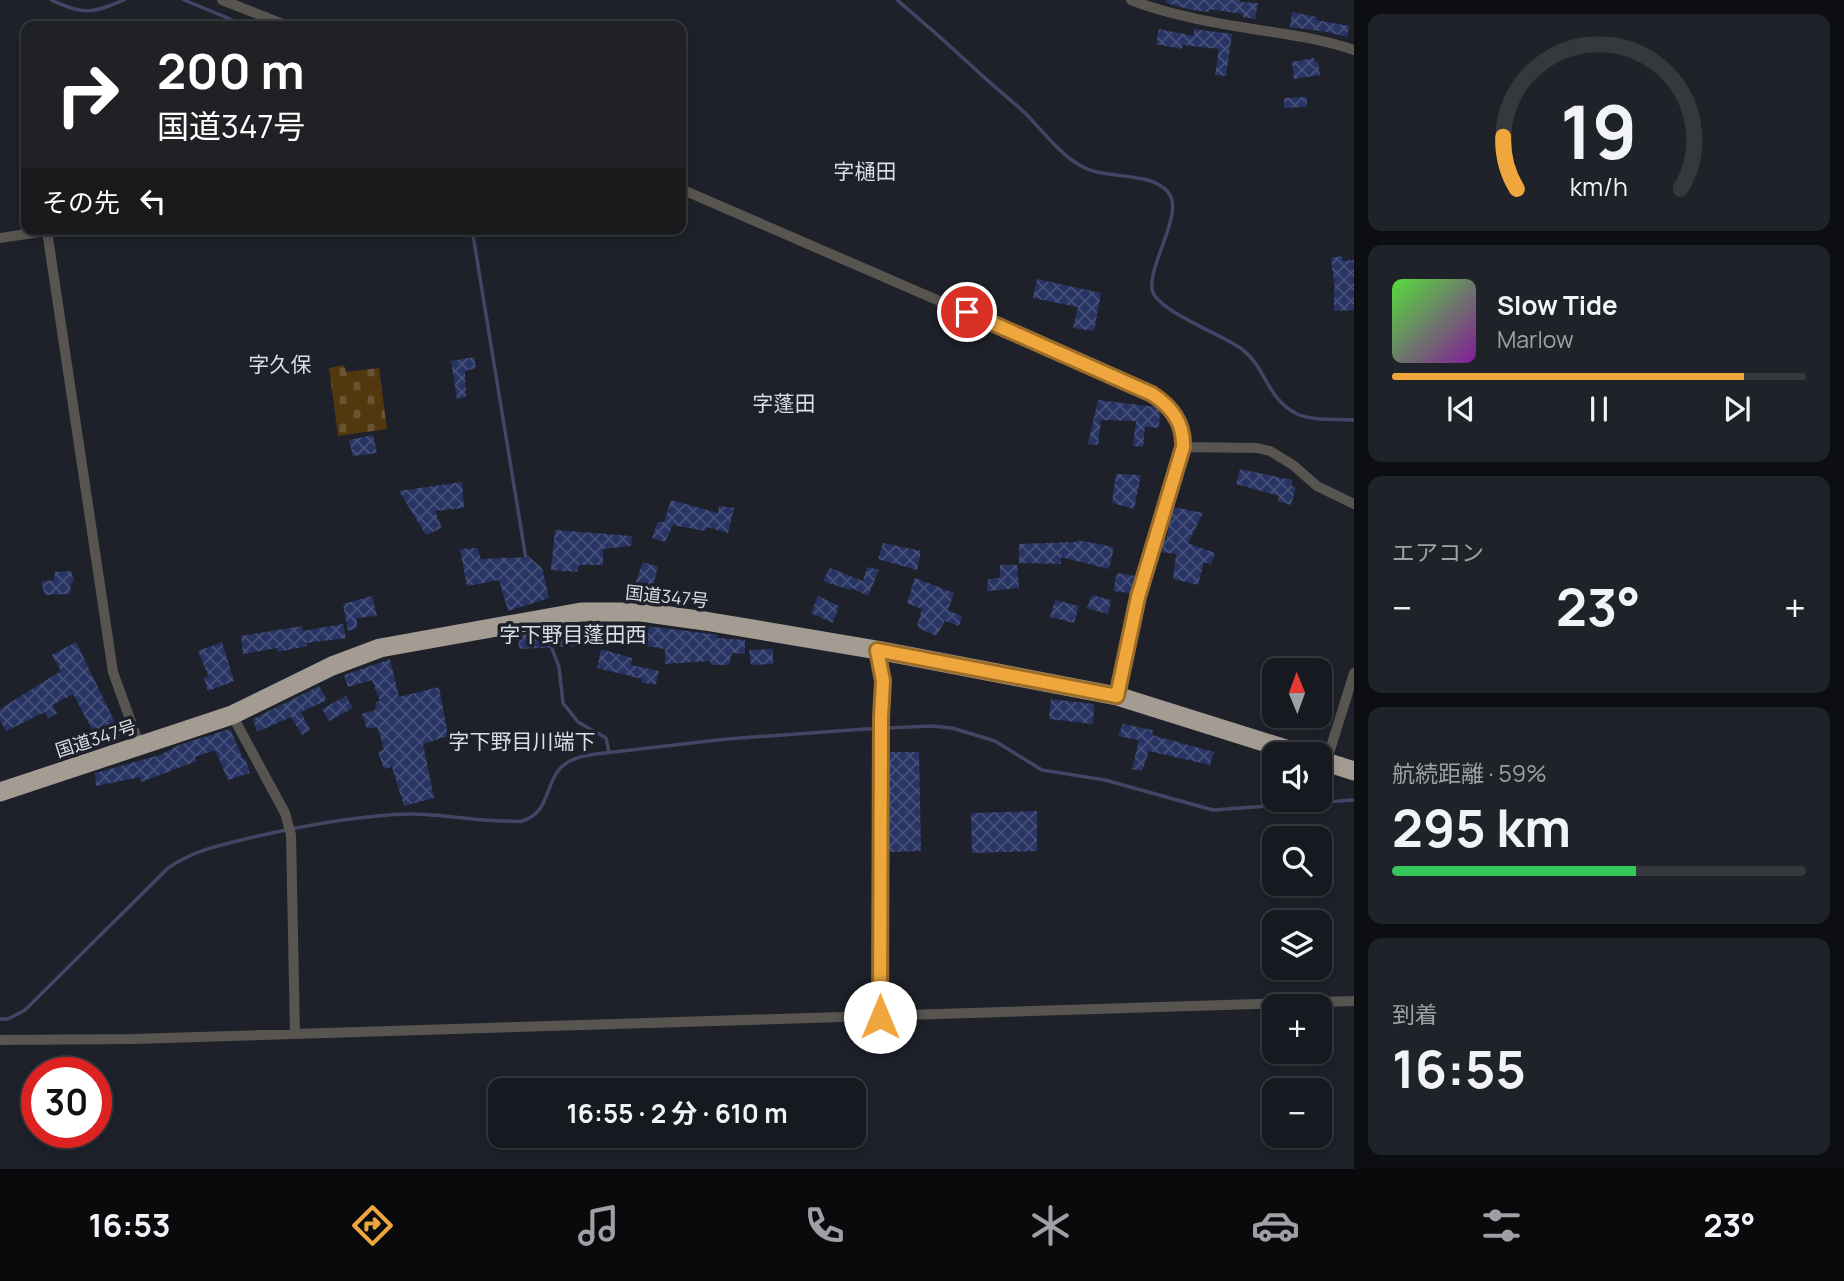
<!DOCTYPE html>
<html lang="ja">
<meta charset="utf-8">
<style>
:root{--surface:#16191f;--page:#1f2228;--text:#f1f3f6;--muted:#9ea0a4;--line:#35383d;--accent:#efa73d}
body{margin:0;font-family:Manrope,"Noto Sans JP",sans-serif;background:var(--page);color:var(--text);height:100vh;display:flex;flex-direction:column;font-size:26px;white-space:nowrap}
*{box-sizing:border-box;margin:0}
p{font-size:23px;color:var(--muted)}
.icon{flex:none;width:38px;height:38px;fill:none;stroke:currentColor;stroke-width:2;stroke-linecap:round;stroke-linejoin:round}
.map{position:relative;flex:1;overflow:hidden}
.sheet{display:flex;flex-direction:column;gap:14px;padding:14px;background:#0c0e11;width:490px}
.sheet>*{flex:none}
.guide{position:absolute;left:21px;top:21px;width:665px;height:214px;border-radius:14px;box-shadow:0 4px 10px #0003,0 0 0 2px var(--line);background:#202124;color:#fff;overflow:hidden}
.needle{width:46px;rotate:359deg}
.fabs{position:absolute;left:1262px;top:658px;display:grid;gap:14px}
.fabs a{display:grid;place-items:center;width:70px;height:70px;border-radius:14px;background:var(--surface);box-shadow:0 4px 10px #0003,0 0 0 2px var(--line);font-size:35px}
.speed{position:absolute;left:21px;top:1057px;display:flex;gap:14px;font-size:35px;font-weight:700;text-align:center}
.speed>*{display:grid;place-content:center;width:91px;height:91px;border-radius:50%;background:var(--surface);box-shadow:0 4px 10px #0003,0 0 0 2px var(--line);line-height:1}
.speed .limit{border:10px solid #d22;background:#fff;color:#111}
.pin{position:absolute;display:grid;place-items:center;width:60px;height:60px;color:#fff;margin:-30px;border:4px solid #fff;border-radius:50%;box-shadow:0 2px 7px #0007}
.me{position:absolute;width:77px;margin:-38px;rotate:0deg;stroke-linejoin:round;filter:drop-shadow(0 0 5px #0008)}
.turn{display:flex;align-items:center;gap:24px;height:147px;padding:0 21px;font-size:32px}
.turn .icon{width:91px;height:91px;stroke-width:2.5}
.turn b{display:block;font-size:49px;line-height:60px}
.then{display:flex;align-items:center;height:66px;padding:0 21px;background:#0003;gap:14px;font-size:26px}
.big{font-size:52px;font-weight:700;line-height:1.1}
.sheet .card{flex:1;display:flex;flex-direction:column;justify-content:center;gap:10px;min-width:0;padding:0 24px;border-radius:14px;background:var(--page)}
.sheet .dial{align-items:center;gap:0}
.dial svg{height:182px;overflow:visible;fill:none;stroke:var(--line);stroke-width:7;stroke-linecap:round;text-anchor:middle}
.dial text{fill:var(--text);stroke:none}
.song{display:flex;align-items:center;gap:21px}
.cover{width:84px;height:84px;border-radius:10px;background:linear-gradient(135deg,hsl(110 70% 55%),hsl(290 70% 35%))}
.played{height:7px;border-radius:4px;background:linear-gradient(90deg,var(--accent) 85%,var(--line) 85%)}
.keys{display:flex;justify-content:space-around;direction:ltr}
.heat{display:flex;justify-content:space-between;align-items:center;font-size:38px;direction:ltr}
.charge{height:10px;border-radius:5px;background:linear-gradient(90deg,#34c759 59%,var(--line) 0)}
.trip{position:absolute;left:488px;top:1078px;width:378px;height:70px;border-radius:14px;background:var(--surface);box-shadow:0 4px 10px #0003,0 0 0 2px var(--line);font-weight:700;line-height:70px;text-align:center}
.tabs{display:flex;height:112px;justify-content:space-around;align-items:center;background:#090a0c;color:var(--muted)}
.tabs .icon{width:49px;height:49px}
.tabs .current{color:var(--accent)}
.tabs b{font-size:32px;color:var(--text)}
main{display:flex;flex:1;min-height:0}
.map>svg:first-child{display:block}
</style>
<main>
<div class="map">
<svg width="1354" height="1169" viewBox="0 0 1354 1169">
<defs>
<pattern id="cemetery-stones" width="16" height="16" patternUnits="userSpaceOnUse" patternTransform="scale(1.75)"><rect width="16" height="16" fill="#53370f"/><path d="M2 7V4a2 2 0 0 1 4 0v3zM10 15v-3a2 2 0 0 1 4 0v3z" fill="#6b5432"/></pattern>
<pattern id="building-cross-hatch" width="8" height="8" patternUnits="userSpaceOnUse" patternTransform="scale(1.75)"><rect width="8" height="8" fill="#273464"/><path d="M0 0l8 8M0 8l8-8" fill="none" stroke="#46517a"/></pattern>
</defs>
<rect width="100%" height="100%" fill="#1e2129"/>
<!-- cemetery -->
<path fill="url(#cemetery-stones)" d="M344,365L346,372L379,368L387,429L338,436L329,368Z"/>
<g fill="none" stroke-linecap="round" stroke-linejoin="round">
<!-- stream -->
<path stroke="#444564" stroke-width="3.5" d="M51,0C83,15 91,14 124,0
M184,0L247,26
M897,0C923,22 948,44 973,67C989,83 1008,97 1025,113C1043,131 1060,155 1083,167C1108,180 1150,171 1168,192C1185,212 1149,262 1152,289C1155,311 1225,335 1243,350C1266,368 1267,399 1297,414C1313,421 1335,419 1354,420
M472,229L526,559
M551,646L559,667L563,703L578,722L606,738L609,752
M0,1019H8L25,1010L168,868C196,849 225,844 258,836C307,825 359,815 411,814C443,814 474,821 506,821C511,821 517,822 522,821C548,814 545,788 558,771C567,759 582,756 596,754L727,739L866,729L932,726L952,728L995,741L1042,770L1105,780L1213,810L1354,800"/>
</g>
<!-- building -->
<path fill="url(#building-cross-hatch)" d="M1166,0H1240V2L1258,3L1255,19L1243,17V14L1209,9V12L1192,10L1166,3Z
M1292,12L1317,17L1316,20L1349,26L1347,37L1327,32L1290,27Z
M1159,29L1194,36V29L1232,34L1226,76L1215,75L1219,49L1183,45L1182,49L1156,44Z
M1314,58L1315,62H1318L1320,75L1294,79L1292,62Z
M1307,97V107L1284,108V98Z
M1342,256L1343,261L1354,260V310L1334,311V290H1335L1331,258Z
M1037,279L1101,293L1094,331L1073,328L1078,307L1033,298Z
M474,357L476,368L465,371L466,397L457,399L451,361Z
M1098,400L1156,407L1160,410L1159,428L1145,427L1143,447L1133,446L1136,421L1101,420L1098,445L1088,444Z
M373,435L377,453L353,456L349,440Z
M1240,469L1292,480V486L1296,487L1291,505L1278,501L1279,496L1236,484Z
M1116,474L1141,475L1134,509L1112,503Z
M462,482L464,508L435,511L442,528L426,535L399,491Z
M671,500L718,513L719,506L734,508L728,533L707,527L705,531L673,525L665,542L652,538L658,522H664Z
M1173,507L1203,513L1188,543L1215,553L1211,564L1204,562L1198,585L1173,579L1176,554L1160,552L1164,539L1166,540Z
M555,530L632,536L631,546L603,549V565H579L577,572L551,570Z
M1077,540L1114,547L1109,569L1061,557V564L1019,563V544L1077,542Z
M883,543L921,551L917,570L878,559Z
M477,548L481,559L529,557L542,568L549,598L508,611L499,580L467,586L460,549Z
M643,562L658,567L649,599L632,592Z
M1000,565H1017L1019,588L987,591L988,579L1000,578Z
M867,567L879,570L868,596L852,588L850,590L823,581L830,568L863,581Z
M71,571L74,582L71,583L70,594L45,595L41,582L54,580L55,572Z
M1117,573L1135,576L1131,593L1113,591Z
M915,578L954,593L948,610L962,616L959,626L945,621L936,636L917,627L922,609L907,603Z
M1092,595L1111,600L1108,614L1087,608Z
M372,596L377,616L357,618V628L348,631L343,604Z
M818,596L839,606L833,623L811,613Z
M1055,600L1079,606L1074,623L1050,617Z
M343,624L346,638L306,643L307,646L278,652L277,648L243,654L241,636L302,626L303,631Z
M630,624L711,634L717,635V638L745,640V654L732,653L729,665H711L710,661L665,664V649L628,643Z
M580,629V646L519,649L518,636L544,631Z
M76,642L121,735L101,746L73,694L53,705L57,713L48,719L45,712L6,731L0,720V709L61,671L52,655Z
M222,642L234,681L208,691L204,678L209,677L198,651Z
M601,649L632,658L631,665L659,671L656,684L642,683V679L597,668Z
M773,649V664L751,665L749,650Z
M390,659L399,697L439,687L448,736L423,744L434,798L404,806L392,767L384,769L378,752L384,749L377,727L367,729L362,714L375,710L376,702L380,701L372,680L348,687L344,675Z
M319,686L327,700L301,712L310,730L302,735L291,717L257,732L253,719Z
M346,696L353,708L329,721L322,709Z
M1051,699L1094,704L1093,724L1049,719Z
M1123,724L1153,730L1152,735L1214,752L1210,765L1149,751L1142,771L1132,769L1139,740L1118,736Z
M230,729L243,759L245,758L250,773L228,780L215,750L195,757L197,761L141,782L140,777L96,786L95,773L160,755L179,745Z
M889,752H919L921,851L888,852Z
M1037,811V851L972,853L971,813Z"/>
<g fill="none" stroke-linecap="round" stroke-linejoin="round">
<!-- street -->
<path stroke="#585551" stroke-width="10" d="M222,0L288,26
M1131,0C1167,14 1208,22 1247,28C1283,34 1320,38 1354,50
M681,189L1140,388C1165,400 1184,418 1183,447L1138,597L1117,696
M47,231L113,672L140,747
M0,238L60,229
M1183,447L1257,448L1270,451L1293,465L1317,486L1354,504
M877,650L883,681L881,717L880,1017
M232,715L285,813L291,835L295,1034
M1326,763L1354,673
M0,1040L134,1039L1354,1001"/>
<!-- highway -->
<path stroke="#a49c93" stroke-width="19" d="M1320,760L1354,771
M0,792L232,715L332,666L380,648L581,612H641L705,621L877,650L1117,696L1302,754"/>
</g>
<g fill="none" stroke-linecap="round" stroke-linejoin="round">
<defs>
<path id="route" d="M880,1017L881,717L883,681L877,650L1117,696L1138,597L1183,447C1184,423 1172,407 1152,394L967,312"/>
</defs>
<!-- route casing -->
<use href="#route" stroke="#9b6d28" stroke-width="18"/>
<!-- route -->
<use href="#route" stroke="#efa73d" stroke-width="12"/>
</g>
<g text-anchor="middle" stroke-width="7" stroke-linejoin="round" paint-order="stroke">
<!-- street labels -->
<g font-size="18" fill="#dbdde3" stroke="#1e2129">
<text transform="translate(667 597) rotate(6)" y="6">国道347号</text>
<text transform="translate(96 739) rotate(-18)" y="6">国道347号</text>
</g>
<!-- quarter labels -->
<g font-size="21" fill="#d9dee9" stroke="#1e2129">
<text x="865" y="179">字樋田</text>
<text x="280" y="372">字久保</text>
<text x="784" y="411">字蓬田</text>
<text x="573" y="642">字下野目蓬田西</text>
<text x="522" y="749">字下野目川端下</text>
</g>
</g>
</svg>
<div class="fabs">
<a><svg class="needle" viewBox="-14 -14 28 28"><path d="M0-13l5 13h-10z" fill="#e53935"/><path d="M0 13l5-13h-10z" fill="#9ea0a4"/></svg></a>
<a><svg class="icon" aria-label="sound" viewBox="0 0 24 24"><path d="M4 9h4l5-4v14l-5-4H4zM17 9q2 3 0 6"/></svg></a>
<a><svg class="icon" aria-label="search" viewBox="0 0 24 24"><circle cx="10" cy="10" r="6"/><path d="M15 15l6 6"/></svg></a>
<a><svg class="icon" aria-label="layers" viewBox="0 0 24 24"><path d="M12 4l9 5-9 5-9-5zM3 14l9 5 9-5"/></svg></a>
<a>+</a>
<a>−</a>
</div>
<div class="speed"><div class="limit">30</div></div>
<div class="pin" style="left:967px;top:312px;background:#d93025"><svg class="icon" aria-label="arrive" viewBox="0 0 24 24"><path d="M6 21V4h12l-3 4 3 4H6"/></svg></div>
<svg class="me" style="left:880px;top:1017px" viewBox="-20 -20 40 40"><circle r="19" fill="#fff"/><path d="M0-13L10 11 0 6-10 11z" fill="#efa73d"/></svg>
<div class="trip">16:55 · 2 分 · 610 m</div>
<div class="guide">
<div class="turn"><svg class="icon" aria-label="right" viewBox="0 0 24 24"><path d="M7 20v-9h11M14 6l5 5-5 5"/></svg><div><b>200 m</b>国道347号</div></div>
<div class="then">その先<svg class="icon" aria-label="left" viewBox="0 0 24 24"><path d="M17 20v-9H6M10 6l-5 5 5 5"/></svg></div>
</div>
</div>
<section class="sheet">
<div class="card dial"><svg viewBox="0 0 100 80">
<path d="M14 69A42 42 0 1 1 86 69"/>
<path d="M14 69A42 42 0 0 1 8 46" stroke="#efa73d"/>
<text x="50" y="56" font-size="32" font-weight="700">19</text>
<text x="50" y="72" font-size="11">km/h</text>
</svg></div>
<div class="card">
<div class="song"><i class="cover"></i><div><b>Slow Tide</b><p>Marlow</p></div></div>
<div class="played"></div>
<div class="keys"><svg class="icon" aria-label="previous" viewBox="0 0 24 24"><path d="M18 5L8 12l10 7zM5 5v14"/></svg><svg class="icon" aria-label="pause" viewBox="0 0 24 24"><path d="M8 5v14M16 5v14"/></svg><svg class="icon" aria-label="next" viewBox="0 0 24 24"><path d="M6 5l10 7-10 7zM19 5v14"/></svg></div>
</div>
<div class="card"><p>エアコン</p>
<div class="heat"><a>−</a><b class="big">23°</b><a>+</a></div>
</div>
<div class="card"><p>航続距離 · 59%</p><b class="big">295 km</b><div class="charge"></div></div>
<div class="card"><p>到着</p><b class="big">16:55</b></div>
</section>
</main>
<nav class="tabs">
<b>16:53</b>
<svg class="icon current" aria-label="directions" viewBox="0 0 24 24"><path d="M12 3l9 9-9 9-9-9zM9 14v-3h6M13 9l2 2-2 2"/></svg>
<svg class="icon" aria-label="music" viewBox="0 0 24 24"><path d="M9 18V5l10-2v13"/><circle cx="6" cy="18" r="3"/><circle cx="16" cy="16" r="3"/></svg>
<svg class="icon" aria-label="phone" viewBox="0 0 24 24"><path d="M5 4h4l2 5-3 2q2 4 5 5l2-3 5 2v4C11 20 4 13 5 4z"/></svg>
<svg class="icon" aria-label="climate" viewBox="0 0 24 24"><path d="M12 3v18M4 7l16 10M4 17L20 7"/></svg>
<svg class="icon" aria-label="car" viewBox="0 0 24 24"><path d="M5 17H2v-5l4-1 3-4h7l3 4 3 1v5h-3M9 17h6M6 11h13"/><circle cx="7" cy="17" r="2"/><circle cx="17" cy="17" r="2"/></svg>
<svg class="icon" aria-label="filters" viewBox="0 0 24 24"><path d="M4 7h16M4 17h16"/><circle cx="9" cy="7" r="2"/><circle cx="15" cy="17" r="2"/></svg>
<b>23°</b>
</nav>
